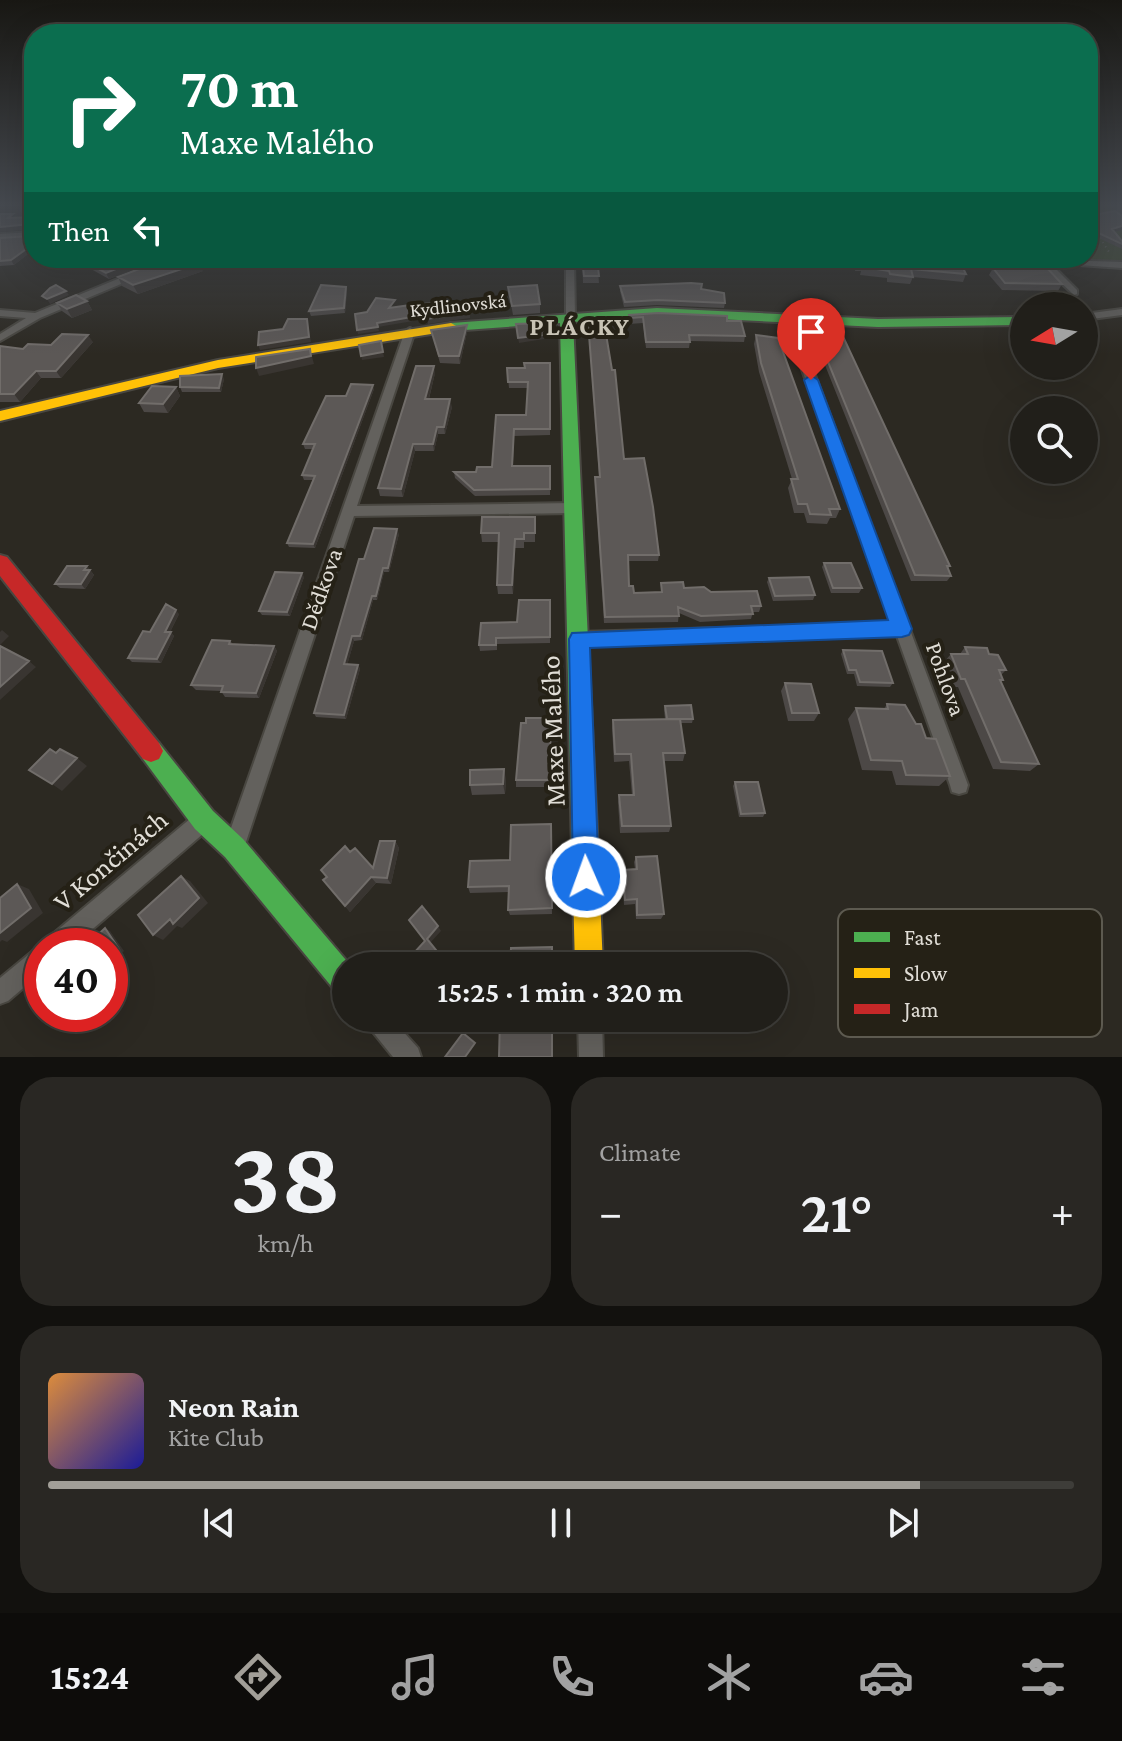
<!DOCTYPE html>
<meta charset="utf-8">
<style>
:root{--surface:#211f1a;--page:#292723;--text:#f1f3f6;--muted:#a2a2a2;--line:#3e3d39;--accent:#a29f98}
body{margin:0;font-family:"Crimson Pro",serif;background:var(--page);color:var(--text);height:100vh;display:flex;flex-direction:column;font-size:30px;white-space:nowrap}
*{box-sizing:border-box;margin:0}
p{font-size:26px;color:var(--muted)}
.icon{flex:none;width:44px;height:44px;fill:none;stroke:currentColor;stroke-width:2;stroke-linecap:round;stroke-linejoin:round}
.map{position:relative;height:1057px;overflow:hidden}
.drawer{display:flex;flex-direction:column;gap:20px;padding:20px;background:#12110e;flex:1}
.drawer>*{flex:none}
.banner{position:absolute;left:24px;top:24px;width:1074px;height:244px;border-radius:32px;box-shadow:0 8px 32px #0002,0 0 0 2px var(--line);background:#0b6e4f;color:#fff;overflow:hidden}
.needle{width:52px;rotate:259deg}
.controls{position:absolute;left:1010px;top:292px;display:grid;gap:16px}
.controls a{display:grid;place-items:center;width:88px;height:88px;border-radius:50%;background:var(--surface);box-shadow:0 8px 32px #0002,0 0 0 2px var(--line);font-size:40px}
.speed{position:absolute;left:24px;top:928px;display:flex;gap:16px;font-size:40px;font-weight:700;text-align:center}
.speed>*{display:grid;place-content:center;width:104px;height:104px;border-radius:50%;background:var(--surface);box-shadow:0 8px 32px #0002,0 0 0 2px var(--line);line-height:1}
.speed .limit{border:12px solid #d22;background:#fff;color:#111}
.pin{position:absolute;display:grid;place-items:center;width:68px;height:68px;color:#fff;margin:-82px -34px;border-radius:50% 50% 50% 0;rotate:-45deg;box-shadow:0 0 8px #0007}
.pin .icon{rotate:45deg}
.me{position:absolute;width:88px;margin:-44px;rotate:358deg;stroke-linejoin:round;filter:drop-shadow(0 0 6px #0008)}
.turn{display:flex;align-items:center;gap:28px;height:168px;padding:0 24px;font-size:36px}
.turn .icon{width:104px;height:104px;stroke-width:2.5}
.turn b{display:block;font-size:56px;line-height:68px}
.then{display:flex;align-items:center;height:76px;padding:0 24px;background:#0003;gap:16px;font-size:30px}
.big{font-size:60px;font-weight:600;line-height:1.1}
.drawer .card{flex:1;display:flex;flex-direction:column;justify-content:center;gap:12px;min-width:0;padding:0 28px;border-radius:32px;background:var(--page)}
.drawer .dial{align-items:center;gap:0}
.dial b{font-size:104px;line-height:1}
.song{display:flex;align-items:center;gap:24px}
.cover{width:96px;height:96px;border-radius:12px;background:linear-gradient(135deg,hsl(30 70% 55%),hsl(240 70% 35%))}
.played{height:8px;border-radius:4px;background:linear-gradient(90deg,var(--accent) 85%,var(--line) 85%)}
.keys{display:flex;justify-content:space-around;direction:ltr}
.heat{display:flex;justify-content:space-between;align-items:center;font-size:44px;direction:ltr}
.drawer .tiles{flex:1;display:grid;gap:20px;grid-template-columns:1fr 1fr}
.card:last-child{grid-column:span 2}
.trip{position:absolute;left:332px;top:952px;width:456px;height:80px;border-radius:40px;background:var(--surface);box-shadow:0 8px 32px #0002,0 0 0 2px var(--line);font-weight:600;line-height:80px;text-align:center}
.dock{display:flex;height:128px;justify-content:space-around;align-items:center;background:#0d0c0a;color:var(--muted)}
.dock .icon{width:56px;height:56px}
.dock .active{color:var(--accent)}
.dock b{font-size:36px;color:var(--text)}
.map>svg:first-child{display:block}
</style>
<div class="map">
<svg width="1122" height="1057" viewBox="0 0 1122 1057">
<rect width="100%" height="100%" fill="#2c2922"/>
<!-- green -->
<path fill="#3c482c" d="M1088,206H1122V262L1064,258H1088Z"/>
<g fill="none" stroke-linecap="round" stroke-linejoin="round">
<defs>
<path id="street" d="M34,232V238L0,240V234Z
M520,258L566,261V258H574L575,320L566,318V266L524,261Z
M1004,258L1122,262V268L1050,263L1077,290V294L1074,295L1040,263L1008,261Z
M137,271L142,274L140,276L40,318L0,341V334L26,318L0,316V310L35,313Z
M1122,309V315L1084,320V314Z
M789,316L794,319L968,785L966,792L959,794L952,792L950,785L897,636L579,646L573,644L571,639L573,634L579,632L892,623L784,319Z
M410,328L415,331L357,506L574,503L581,508L574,513L354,516L244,848L241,855L234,858L227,855L224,848L405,331Z
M204,810L211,813L214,820L211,827L73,946H45L48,938L197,813Z
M42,947V972L8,1001L0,1004V978L34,950Z
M364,1018H391L418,1048L421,1057H393L368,1026Z
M578,1018H602L603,1057H579Z"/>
<path id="fast" d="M657,308L878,319L1024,317V325L878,327L657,316L573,322L598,852L594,861L585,865L576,861L572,852L560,323L451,331L444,327L451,323Z
M151,740L159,743L213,811L243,839L351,966H346V997L336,992L225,857L195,829L143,759L139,751L143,743Z"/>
<path id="slow" d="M451,323L458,327L456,330L218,368L0,421V411L218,360Z
M585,839L594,843L598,852L603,966H575L572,852L576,843Z"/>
<path id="jam" d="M0,555L7,557L159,743L163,751L159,759L151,762L143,759L0,576Z"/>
</defs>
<!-- street casing -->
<use href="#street" stroke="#494741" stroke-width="4"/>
<!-- fast casing -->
<use href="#fast" stroke="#494741" stroke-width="4"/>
<!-- slow casing -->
<use href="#slow" stroke="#494741" stroke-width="4"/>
<!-- jam casing -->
<use href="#jam" stroke="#494741" stroke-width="4"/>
<!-- path -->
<path stroke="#676560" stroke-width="2" stroke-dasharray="1 4" stroke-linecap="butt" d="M1100,238L1109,252"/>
<!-- street -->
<use href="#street" fill="#63615d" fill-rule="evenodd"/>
<!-- fast -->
<use href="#fast" fill="#4caf50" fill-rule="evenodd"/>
<!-- slow -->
<use href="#slow" fill="#ffc107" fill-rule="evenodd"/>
<!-- jam -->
<use href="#jam" fill="#c62828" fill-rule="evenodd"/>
</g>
<!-- wall -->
<path fill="#4c4846" d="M1122,206V215L1116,212L1122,216V230L1114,232L1122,241V249L1088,233V216L1115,211L1117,208Z
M34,234V254H28L14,265L0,266V238L31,236Z
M77,258L137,268L109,279L80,263Z
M367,258H495L493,269H475V266H439V262Z
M582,258H597L599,283H583Z
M787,258H817L815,264Z
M856,258H958L966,274L963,282L913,277L910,284L887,282V278L860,275L861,271H855Z
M993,268L1062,284L1058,291L1002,290L989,275Z
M203,271L138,294L122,286L118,277Z
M620,286L701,289L725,303L724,308L657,305L624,307L620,291Z
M346,287L347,291L345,313L311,316L309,311Z
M508,287L540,304V313L513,315Z
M87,301L92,310L72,318L62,311L57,303Z
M629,315L727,321L745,336L744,342L690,341L689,348H646L643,323L629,324Z
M588,322L624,459L659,555L658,561H628L629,586L634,593L661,592V583L711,592L761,606L759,612H753L751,619L700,622L679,613L678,622L604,623L595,483V477H599Z
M467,325V332L460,364L440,363L431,330Z
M815,330L950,566L948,569L951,576L947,581H911L813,335Z
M756,335L840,509L836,518H830L827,524L807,523L804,513H794L788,488L792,479L759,372L754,344Z
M93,342L61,378H41L20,402H0V346L23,349L51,345Z
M550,363V435L514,436L513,466H550V495L475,496L455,478L454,472H476L492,467L496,415H526L528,388H509L507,368H525Z
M435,373L429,399L452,407L445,434H438L434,451H415L403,497L380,496L378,488Z
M224,379L221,392H182L180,387Z
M176,387L180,396L168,413L144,412L139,403Z
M374,389L315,548L289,547L287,543L313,480H304L302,475L313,449H305L303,444L346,396Z
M535,517V542H524V548H515L513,594H498L497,585L498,542H482L481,533Z
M399,534L389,572H384L377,600H373L362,640L354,641L347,665H358L360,669L346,719L316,717L314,713L364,559Z
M824,563L862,588L859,593H831L822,567Z
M87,566L94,575L85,589L60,588L55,584Z
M304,577L290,616L262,615L259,611Z
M769,578L815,595L813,600L773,601L767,582Z
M550,600V643L497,644V650L480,651L479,645L517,622Z
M179,614L170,632L174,636L161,663L132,662L128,658L150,632Z
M230,641L233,644L274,646L277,651L259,698L225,697L221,691L196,690L191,685Z
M965,647L989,654L1006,670L1001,675L1003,680L1001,682L1039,764L1030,771L993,769L958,687H954L944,662L951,654H960Z
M843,650L893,683L890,687L857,686L854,674H847L841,654Z
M785,683L819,713L814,721H788L781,691Z
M887,704L926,738L950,776L939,786L896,785L892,771L862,770L848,719L856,708L884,709Z
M665,706L693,719L692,723H680L685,753L683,761H664L671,826L669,832L620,833L618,802L619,795H632L629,761L614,762L612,728L613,720L665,719L664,710Z
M550,718L551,787H516V780L526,723Z
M506,779L505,794L472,795L470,785Z
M735,782L765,813L763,817H739L733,786Z
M551,824L552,914L510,915L508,910L509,892L470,893L468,887L510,860Z
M395,841L399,848L391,884L376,883L350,912L345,906L350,852L373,868Z
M636,857L664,914L661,919H636L635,904L624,905L622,875L623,870L635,869L634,862Z"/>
<!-- shaded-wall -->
<path fill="#393531" d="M31,224L34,229L0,232V227Z
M1122,226V230L1109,233L1112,229Z
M25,250L28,254L14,265L11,260Z
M134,262L137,268L109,279L106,273Z
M200,263L203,271L138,294L133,285Z
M346,287L347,291L345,313L344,308Z
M66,291L69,295L50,304L47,299Z
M87,301L92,310L72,318L67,309Z
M470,313V318L428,324L427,319Z
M412,317L413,321L378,327L377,323Z
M307,319L311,342L260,350L258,345Z
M467,325V332L460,364L459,356Z
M378,327L379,331L358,334L357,330Z
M88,335L93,342L61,378L56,371Z
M544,335V339L519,343L518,338Z
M310,349L314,364L259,376L256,368Z
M383,352L384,357L362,360L361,356Z
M434,366L435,373L427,406L425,399Z
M36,371L41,378L20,402L14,394Z
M222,374L224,379L221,392L219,388Z
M373,385L374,389L315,548L313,544Z
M176,387L180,396L168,413L163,404Z
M450,399L452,407L445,434L444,427Z
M437,427L438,434L434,451L433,444Z
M413,444L415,451L403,497L401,489Z
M397,529L399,534L389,572L388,568Z
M515,539V548L513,594L512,585Z
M87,566L94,575L85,589L81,584L84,570Z
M383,568L384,572L377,600L376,596Z
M302,573L304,577L290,616L287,612Z
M372,596L373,600L362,640L360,636Z
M176,610L179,614L168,636L165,632Z
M2,630L9,636L0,645V632Z
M171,632L174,636L161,663L157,659Z
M352,636L354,641L346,669L344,664Z
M274,646L277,651L259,698L256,693Z
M29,661L36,667L0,700V687Z
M358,665L360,669L346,719L344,715Z
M77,758L87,766L62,791L52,784Z
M504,769L506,779L505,794L503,784Z
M395,841L399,848L391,884L387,878Z
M181,876L190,881L208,903L182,928L177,926L163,940L153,935Z
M371,877L376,883L350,912L345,906Z
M17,884L29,889L43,913L7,942L2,940L0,942V933Z
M438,926L441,931L430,943L427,939Z
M105,928L110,931L124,951L110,964V957Z
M421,1018H426L417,1029L413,1026Z"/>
<!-- building -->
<path fill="#5c5856" stroke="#716d6a" stroke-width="2" d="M1115,211L1122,216V226L1112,229L1122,241V244L1088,228V216Z
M0,214H13L8,218L34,217V233L31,224L0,227Z
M34,234V249L25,250L11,260L0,261V238L31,236Z
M77,258H126L134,262L106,273Z
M168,258H190L200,263L133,285L118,277Z
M438,258H494L492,263H475V261H439Z
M582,258H597L599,276H584Z
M858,258H958L966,274L911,269L913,277L890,274L889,271L863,267V264H857Z
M993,268L1048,269L1062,284L1005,283Z
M691,283L702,284L701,289L724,293L725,303L658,300L625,302L620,286Z
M56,285L66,291L47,299L42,296L50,288Z
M321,285L346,287L344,308L309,311Z
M537,285L540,304L512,306L508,287Z
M76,295L87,301L67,309L57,303Z
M376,298L395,300L389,308L411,305L412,317L377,323L378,327L357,330L355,314L367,312Z
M442,302L443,305L465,303L470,313L427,319L422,304Z
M658,313L727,316V321H741L745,336L689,335L690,342H646L643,317L630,318L629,315Z
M288,319H307L309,337L258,345L259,332L283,329Z
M588,322H604L612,370H615L624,459L644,458L653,507L659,555H628L629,586H633L634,593L662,592L661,583L683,582L684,588L704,587L711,592L757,591L761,606H751L753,614L701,616L678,607L679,616L605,617L595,477H600Z
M542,323L544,335L518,338L516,324Z
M467,325L459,356H439L431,330Z
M815,330H840L950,566H947L951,576L915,575Z
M62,334L88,335L56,371H36L14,394H0V346L23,349L28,344L51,345Z
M756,335L778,338L840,509H829L831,515L810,514L807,504H798L791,479H798L761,363Z
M381,341L383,352L361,356L359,345Z
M310,349L311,356L256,368V357Z
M524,363H550V429H514L512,466H550V489L474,490L454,472H476L477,467H492L496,415H526L528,382H508L507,368H525Z
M416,366H434L425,399H450L444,427H437L433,444H413L401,489L378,488Z
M222,374L219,388L180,387V376Z
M351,384L373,385L313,544L287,543L315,476L302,475L315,444H303L326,396H346Z
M152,386L176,387L163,404L139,403Z
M482,517H535V533H524V539H515L512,585H497L499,533H481Z
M374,528L397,529L388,568H383L376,596H372L360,636H352L344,664L358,665L344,715L314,713L359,559H364Z
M824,563H851L862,588H833Z
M67,566H87L84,570H90L81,584H55Z
M275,572L302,573L287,612L259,611Z
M809,577L815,595L775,596L769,578Z
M519,600H550V637L496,638V645H479L481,623L517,622Z
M166,604L176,610L165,632H171L157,659L128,658L143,631L150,632Z
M212,640L230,641L229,644L274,646L256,693L221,692L223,686L191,685Z
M0,646L29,661L0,687Z
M965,647L987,648L989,654L998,655L1006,670H999L1003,680H1000L1039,764L1001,762L965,679H961L951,654H968Z
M843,650L882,651L893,683L860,682L856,670H849Z
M785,683L811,684L819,713H792Z
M887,704L905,705L916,724H921L926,738L936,739L950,776L906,775L902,761L871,760L856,708L888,709Z
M691,705L693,719H667L665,706Z
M526,718H550L551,780H516L521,723H526Z
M680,719L685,753H663L671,826H622L619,795H634L631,754H615L613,720Z
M50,749L56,753L60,749L77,758L52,784L29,770Z
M504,769L503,784L470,785V770Z
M735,782H758L765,813L741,814Z
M551,824L552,908L508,910L509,886L468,887L470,861L510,860L511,825Z
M380,841H395L387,878L371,877L345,906L323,880L327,877L321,870L345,846L350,852L355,848L373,868Z
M657,856L664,914L637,915V899L625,900L623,870L637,869L636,857Z
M181,876L199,898L173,924L170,919L153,935L138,915Z
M17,884L31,908L0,933V898Z
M422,906L438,926L427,939L449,966H402L425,941L409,920Z
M105,928L119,949L110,957V946H86Z
M552,947V966H502H510L511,948Z
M407,1018H421L413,1026Z
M500,1018H552V1057H499Z
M463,1033L475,1043L465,1057H445Z"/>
<!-- sky -->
<linearGradient id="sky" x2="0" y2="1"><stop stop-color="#181713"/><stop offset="0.58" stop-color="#45494f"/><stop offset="1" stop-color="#45494f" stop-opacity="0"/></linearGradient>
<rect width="1122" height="354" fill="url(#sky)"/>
<!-- route -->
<path fill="#1a73e8" stroke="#114b97" stroke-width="2" d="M811,375L818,380L912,629L909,635L902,637L590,648L599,877L595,886L586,890L577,886L573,877L569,639L572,633L888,620L804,380Z"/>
<g text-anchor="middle" stroke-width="8" stroke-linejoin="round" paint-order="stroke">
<!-- far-street labels -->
<g font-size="20" fill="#e1ded7" stroke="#252116">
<text transform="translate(458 305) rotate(-6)" y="7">Kydlinovská</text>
</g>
<!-- street labels -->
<g font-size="24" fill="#e1ded7" stroke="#252116">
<text transform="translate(321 589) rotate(-71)" y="8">Dědkova</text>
<text transform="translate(946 679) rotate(70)" y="8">Pohlova</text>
</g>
<!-- far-district labels -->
<g font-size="26" font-weight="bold" letter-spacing="2" fill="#c8c3b5" stroke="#252116">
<text x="580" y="335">PLÁCKY</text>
</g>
<!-- near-street labels -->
<g font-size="28" fill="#e1ded7" stroke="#252116">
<text transform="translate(552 731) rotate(-92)" y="10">Maxe Malého</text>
<text transform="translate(110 860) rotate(-40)" y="10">V Končinách</text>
</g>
</g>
<!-- legend -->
<rect x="838" y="909" width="264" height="128" rx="12" fill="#252116" stroke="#5d5a50" stroke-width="2"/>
<rect x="854" y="932" width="36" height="10" fill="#4caf50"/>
<rect x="854" y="968" width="36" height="10" fill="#ffc107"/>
<rect x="854" y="1004" width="36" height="10" fill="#c62828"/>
<g font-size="22" fill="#e1ded7">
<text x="904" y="945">Fast</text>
<text x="904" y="981">Slow</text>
<text x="904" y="1017">Jam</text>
</g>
</svg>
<div class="controls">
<a><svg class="needle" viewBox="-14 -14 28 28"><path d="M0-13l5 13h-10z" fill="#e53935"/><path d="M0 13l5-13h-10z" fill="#a2a2a2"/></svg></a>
<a><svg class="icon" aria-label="search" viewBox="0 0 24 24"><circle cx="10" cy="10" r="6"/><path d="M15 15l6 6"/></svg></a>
</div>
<div class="speed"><div class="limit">40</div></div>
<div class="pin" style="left:811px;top:380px;background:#d93025"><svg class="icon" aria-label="arrive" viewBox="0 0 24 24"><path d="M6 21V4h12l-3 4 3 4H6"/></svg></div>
<svg class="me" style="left:586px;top:877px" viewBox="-20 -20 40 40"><circle r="17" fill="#1a73e8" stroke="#fff" stroke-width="3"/><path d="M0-11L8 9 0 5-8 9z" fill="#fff"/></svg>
<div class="trip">15:25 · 1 min · 320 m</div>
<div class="banner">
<div class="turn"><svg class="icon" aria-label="right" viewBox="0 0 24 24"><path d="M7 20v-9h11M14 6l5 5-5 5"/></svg><div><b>70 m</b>Maxe Malého</div></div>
<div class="then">Then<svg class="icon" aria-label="left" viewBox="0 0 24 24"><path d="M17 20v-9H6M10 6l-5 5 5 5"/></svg></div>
</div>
</div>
<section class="drawer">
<div class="tiles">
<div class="card dial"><b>38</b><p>km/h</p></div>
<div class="card"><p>Climate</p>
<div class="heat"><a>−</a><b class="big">21°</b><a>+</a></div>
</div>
<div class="card">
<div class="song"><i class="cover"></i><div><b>Neon Rain</b><p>Kite Club</p></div></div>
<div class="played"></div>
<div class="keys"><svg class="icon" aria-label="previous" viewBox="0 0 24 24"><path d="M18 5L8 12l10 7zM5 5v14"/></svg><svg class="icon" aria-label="pause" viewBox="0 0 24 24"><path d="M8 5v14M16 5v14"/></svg><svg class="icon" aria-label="next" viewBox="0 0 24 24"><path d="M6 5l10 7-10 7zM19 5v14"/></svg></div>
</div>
</div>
</section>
<nav class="dock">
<b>15:24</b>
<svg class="icon active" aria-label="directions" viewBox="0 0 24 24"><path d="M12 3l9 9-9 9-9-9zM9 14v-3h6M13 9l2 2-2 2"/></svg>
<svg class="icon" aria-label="music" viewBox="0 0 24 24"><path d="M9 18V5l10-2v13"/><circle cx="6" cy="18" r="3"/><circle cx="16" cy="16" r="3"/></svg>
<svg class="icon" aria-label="phone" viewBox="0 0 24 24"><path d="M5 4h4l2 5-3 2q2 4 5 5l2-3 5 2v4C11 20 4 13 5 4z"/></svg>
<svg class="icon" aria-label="climate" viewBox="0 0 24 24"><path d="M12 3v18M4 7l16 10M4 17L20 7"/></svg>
<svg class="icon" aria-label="car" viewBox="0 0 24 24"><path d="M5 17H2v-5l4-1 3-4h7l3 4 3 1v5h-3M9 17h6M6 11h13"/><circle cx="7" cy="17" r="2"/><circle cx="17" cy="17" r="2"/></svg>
<svg class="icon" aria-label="filters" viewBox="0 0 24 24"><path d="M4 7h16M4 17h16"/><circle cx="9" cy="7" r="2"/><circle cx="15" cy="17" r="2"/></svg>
</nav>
